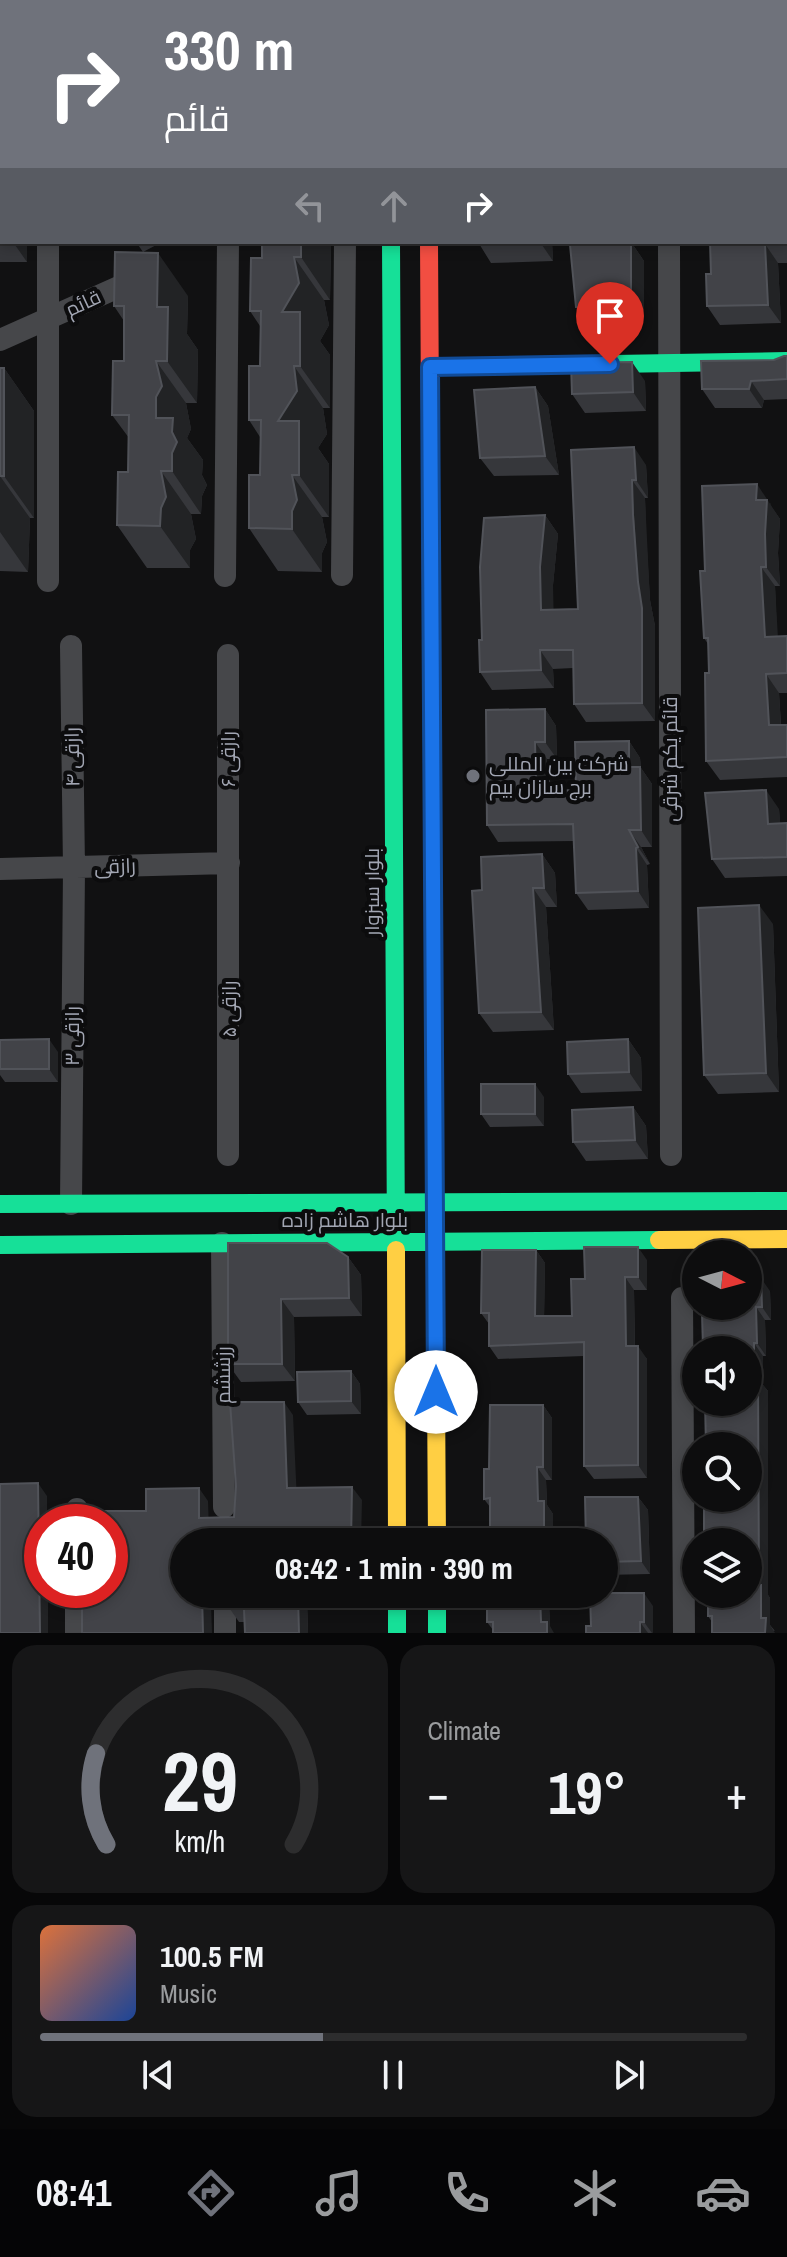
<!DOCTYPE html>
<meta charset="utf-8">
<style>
:root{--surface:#0d0d0e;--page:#161617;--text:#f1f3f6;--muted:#9a9c9e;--line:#2d2d2e;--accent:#6f727b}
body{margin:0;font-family:"Archivo Narrow",Cairo,sans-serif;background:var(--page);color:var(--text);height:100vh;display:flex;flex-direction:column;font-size:30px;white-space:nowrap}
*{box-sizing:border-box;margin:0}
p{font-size:26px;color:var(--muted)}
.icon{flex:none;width:44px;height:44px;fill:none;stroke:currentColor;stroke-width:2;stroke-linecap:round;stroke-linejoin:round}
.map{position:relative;height:1633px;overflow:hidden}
.side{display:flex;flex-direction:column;gap:12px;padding:12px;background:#070708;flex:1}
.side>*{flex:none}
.hud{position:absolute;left:0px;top:0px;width:788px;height:244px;box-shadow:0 4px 12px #0003,0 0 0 2px var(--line);background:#6f727b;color:#fff;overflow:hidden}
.needle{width:52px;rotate:96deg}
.tools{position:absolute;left:682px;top:1240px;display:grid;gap:16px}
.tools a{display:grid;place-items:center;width:80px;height:80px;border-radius:50%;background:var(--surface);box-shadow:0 4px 12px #0003,0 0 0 2px var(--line);font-size:40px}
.speed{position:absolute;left:24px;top:1504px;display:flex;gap:16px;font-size:40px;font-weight:700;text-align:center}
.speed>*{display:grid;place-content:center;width:104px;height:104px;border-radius:50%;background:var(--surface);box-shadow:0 4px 12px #0003,0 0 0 2px var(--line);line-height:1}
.speed .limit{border:12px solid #d22;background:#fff;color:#111}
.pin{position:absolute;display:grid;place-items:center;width:68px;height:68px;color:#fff;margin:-82px -34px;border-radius:50% 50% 50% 0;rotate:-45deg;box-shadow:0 0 8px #0007}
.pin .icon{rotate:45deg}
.me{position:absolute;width:88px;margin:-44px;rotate:0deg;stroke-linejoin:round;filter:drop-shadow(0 0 6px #0008)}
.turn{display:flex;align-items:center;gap:28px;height:168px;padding:0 32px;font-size:36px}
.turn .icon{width:104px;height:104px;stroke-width:2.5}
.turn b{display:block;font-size:56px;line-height:68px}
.lanes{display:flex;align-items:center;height:76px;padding:0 32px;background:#0003;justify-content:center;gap:40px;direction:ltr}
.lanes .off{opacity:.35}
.big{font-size:60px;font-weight:700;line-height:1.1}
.side .card{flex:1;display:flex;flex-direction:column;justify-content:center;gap:12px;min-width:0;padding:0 28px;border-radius:24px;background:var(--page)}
.side .dial{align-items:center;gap:0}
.dial svg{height:208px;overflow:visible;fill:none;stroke:var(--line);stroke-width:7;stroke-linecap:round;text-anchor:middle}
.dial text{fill:var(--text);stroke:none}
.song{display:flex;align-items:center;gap:24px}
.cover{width:96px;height:96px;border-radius:12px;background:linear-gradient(135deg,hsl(20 70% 55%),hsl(220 70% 35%))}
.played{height:8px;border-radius:4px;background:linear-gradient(90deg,var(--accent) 40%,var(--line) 40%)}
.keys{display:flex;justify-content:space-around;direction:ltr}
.heat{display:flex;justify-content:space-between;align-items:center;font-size:44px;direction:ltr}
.side .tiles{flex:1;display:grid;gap:12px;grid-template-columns:1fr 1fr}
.card:last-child{grid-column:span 2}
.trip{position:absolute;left:170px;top:1528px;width:448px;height:80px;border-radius:40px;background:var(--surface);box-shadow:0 4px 12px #0003,0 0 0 2px var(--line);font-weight:700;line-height:80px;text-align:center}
.dock{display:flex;height:128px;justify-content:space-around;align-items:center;background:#050506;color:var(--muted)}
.dock .icon{width:56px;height:56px}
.dock .current{color:var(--accent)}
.dock b{font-size:36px;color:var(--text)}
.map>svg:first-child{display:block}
</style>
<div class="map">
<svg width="787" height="1633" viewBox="0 0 787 1633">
<rect width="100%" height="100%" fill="#111112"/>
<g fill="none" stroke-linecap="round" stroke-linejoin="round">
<!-- street -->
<path stroke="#46474a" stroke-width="22" d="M210,0V2
M667,0V2
M39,2L40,0
M669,242L671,1155
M0,340L141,277
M342,575L345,242
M225,576L228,242
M48,581V242
M71,646L74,868L71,1204
M228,655V1155
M0,869L229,863
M222,1243L224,1507
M682,1298L684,1633
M77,1522V1509
M225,1603V1633
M76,1633V1590"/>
<!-- fast -->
<path stroke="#16e098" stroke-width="18" d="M391,242L396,1250
M430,367L787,361
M431,587L436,1385
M0,1204L787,1201
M0,1245L659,1240
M397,1594V1633
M437,1594V1633"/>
<!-- slow -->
<path stroke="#ffcf43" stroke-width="18" d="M786,102H787
M659,1240L787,1239
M396,1250L397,1542
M436,1385L437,1542"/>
<!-- jam -->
<path stroke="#f24e42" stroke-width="18" d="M390,0V2
M427,0V2
M429,242L431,587"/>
</g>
<!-- wall -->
<path fill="#36373b" d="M0,169L2,172V242H27V262H0Z
M787,210V263H778L781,323L720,325L707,306L711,274L710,242H786Z
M136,242H162L143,252Z
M478,242H552L553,261L491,263Z
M631,242L644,261V314L632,329L589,326L576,307Z
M331,246L330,300H324L329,325L320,341L330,355V408H323L327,434L318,448L329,464V517H322L327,542L322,553V572L278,571L249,528L260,475V437L249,420L260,366V326L250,311L262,258Z
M188,296L187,334L198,350L197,403H186L191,429L187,438L203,460L202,475L207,485L202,496L201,514H191L196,539L190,550V568H147L117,525L128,472L129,438L112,415L124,361V321L114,306Z
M787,356V399L764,400L762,408H715L702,389L774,360Z
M0,368H4L34,411V518H30L28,572L0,571Z
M645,381L646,411L585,413L572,394Z
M535,387L548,406L559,475L494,476L480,458Z
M571,450L646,465L648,498H645L646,533L650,600L655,626V721L586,722L574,704L573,668L553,669L554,688L492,690L480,672L482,640L545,515L558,534L553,585V609H578Z
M771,503L770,505L780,519L778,553L780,586H775L777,636H787V693H779L781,725H787V777L720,780L706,761L709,673L708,644L704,638L705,571Z
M545,709L556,726L557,759H547V781L556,791L576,790L629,741L640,758L641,768L652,784V847H641L650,864L647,865L649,908L588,910L576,893L574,841L498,842L487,825Z
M779,809L780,824L787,823V876L725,878L712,859Z
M542,854L555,873L557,907H546L554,1030L493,1032L479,1013L482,890Z
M773,924L779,1092L718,1094L704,1075Z
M628,1039L641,1058L642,1091L581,1093L568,1074Z
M0,1040L58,1052V1082H5L0,1075Z
M544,1097V1126L490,1127L481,1114Z
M633,1107L646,1126L648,1159L586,1161L573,1142Z
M228,1243L348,1257L361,1275L362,1316L294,1317L295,1381L241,1382L228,1364Z
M536,1250L545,1263L544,1316H572L585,1279L647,1260V1290H634L635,1346L647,1359V1478L594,1479L584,1466V1356L498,1359L489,1346V1324L481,1313Z
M770,1291L771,1320H765L766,1356H763V1385L768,1391V1595L770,1598V1625L775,1631L712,1622L708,1616L748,1402L703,1347Z
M351,1371L360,1384L361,1414L307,1415L298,1402Z
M543,1405L552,1418V1480H546L547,1505L553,1514V1542H487L490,1532V1507L484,1499L489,1469Z
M638,1497L648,1510L650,1574L604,1575V1542Z
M230,1594H360V1600H307L308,1633H245V1622H239L230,1609Z
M487,1594H554V1603H549L550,1626L493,1630L487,1622Z
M653,1606V1633H586L591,1626Z"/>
<!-- shaded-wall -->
<path fill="#222325" d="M786,14L787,15V51L786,40Z
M0,169L2,172V227L0,224Z
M13,242H27V262Z
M301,242H328L331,246L330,300L301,257Z
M540,242H552L553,261Z
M631,242L644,261V314L632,329L619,310Z
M765,244L778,263L781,323L768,305Z
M158,253L188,296L187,334L198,350L197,403L167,361L157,307Z
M294,257L324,300L329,325L320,341L330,355V408L300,366L282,312Z
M156,361L186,403L191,429L187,438L203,460L202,475L207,485L202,496L201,514L172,471L156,418Z
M632,362L645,381L646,411L633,392Z
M294,366L323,408L327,434L318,448L329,464V517L299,475L278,421Z
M4,368L34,411V518L4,476Z
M751,381L764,400L762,408L749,389Z
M535,387L548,406L559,475L545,456Z
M634,447L646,465L648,498L636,480Z
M161,471L191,514L196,539L190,550V568L160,526Z
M292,475L322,517L327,542L322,553V572L292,529Z
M0,476L30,518L28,572L0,532Z
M632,480L645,498L650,600L655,626V721L642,703L638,582Z
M757,484L780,519L778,553L780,586L766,567L756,500Z
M545,515L558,534L553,585L554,628L541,610L540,567Z
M761,567L775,586L779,656L765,637Z
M540,650L553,669L554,688L541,670Z
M766,674L779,693L782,744L769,725Z
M545,709L556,726L557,759L545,742Z
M629,741L640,758L641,768L652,784V847L641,830L629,767Z
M535,742L547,759V798L536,781Z
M549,781L561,798L550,791Z
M766,790L779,809L782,843L768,824Z
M629,830L641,847L650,864L638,847Z
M636,848L647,865L649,908L638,891Z
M542,854L555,873L557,907L544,888Z
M533,888L546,907L554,1030L541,1012Z
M759,905L773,924L779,1092L766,1073Z
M49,1039L58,1052V1082L49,1069Z
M628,1039L641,1058L642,1091L629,1072Z
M535,1084L544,1097V1126L535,1114Z
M633,1107L646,1126L648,1159L635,1140Z
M638,1247L647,1260V1290L638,1277Z
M536,1250L545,1263L544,1329L535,1316Z
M348,1257L361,1275L362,1316L349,1298Z
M625,1277L634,1290L635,1359L626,1346Z
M761,1278L770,1291L771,1320L762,1307Z
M281,1299L294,1317L295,1381L282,1364Z
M756,1307L765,1320L766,1356L757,1343Z
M754,1343L763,1356V1385L768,1391V1595L770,1598V1625L775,1633H765L761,1618L759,1585Z
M638,1346L647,1359V1478L638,1465Z
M351,1371L360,1384L361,1414L351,1401Z
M284,1402L293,1415L297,1501L287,1488Z
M543,1405L552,1418V1480L543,1467Z
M537,1467L546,1480L547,1505L553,1514V1542H544L538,1501Z
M38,1483L47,1496V1522H42V1590H48V1633H40Z
M352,1487L362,1500L361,1542H351Z
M199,1488L208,1501L209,1531L199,1518Z
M638,1497L648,1510L650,1574L641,1561Z
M644,1593L653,1606V1633H652L644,1622Z
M202,1594H215L211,1603L212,1633H203Z
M298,1594H303L307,1600L308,1633H299Z
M540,1594H543L549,1603L550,1626L554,1633H547L541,1622Z
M547,1594H554V1603Z
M640,1622L648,1633H640Z"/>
<!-- building -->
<path fill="#424348" stroke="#515359" stroke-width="2" d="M557,0H626V1H633L557,2Z
M786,210H787V244H765L768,305L707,306L706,274H711L710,242H786Z
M262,242H301V257H294L299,283L282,312H300V366H294L297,391L278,421H299V475H292L297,500L292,511V529L249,528V475H260L261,420H249V366H260L261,311H250L251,258H262Z
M478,242H529L478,244Z
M631,242V295L619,310L576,307L570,245Z
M115,252L158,253L157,307H168L167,361H156L162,386L156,397V418H173L172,432L177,442L172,453V471H161L166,497L161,508L160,526L117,525L118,472H128L129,415H112L113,361H124V306H114Z
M784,356H787V379L751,381L749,389H702L701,361L774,360Z
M632,362L633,392L572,394L571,363Z
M0,368H4V476H0Z
M535,387L545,456L480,458L474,390Z
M634,447L636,480H632L633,515L638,582L642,608V703L574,704L573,650H540L541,670L480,672L479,640H482L480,567L484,518L545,515L540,567L541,610L578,609L571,450Z
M757,484L756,500H767L765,534L766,567H761L765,637L787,636V673L766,674L769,725H787V757L706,761L705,673H709L708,638H704L700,571H705L702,486Z
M545,709V742H535L536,781H549L550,791L576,790L575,742L629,741V767H640L641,830H629L638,847L636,848L638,891L576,893L573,824L487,825L486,710Z
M766,790L768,824L787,823V857L712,859L705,793Z
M542,854L544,888H533L541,1012L479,1013L472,891L482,890L481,857Z
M759,905L766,1073L704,1075L698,908Z
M49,1039V1069H0V1040Z
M628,1039L629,1072L568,1074L567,1042Z
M481,1084H535V1114H481Z
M633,1107L635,1140L573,1142L572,1110Z
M228,1243H327L348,1257L349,1298L281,1299L282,1364H228Z
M584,1247H638V1277H625L626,1346H638V1465L584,1466V1342L489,1346V1313H481L482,1250H536L535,1316H572L571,1279H585Z
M748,1278H761L762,1307H756L757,1343H754V1378H758L759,1585H761V1618H766L765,1633H712V1616H708V1594H748V1542H704V1498H748V1446H706L705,1402H748V1350H700V1347H703L702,1314H708V1306H748Z
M351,1371V1401L298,1402L297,1372Z
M230,1402H284L287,1488L352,1487L351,1542H184V1594H202L203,1633H82V1590H110V1522H81V1511H146V1489L199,1488V1518L234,1517L236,1486Z
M490,1405H543V1467H537L538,1501H544V1542H487V1532H490V1498L484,1499V1469H489Z
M38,1483L40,1633H0V1484Z
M585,1497H638L641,1561L604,1562V1542H586Z
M604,1593H644V1622H640V1633H586V1626H591L590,1594Z
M230,1594H298L299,1633H245L244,1609H230Z
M487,1594H540L541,1622H547V1633H493V1622H487Z"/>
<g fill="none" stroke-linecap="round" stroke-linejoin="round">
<defs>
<path id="route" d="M436,1392L430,367L610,364"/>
</defs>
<!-- route casing -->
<use href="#route" stroke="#114b97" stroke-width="20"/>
<!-- route -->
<use href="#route" stroke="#1a73e8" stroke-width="14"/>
</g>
<!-- markers -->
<circle fill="#6f727b" stroke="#0c0c0d" stroke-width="3" cx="473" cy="776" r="8"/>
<g text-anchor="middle" stroke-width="8" stroke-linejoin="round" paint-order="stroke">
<!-- street labels -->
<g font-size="20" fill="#a2a6b3" stroke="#0c0c0d">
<text transform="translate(83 303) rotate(-25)" y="7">قائم</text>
<text transform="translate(72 757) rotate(-91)" y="7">رازقی ۴</text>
<text transform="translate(228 759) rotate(-90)" y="7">رازقی ۶</text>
<text transform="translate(670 759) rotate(-90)" y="7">قائم یکم شرقی</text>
<text transform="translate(115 866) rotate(-2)" y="7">رازقی</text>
<text transform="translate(372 892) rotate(-90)" y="7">بلوار سبزوار</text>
<text transform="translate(229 1009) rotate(-90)" y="7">رازقی ۵</text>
<text transform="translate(72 1036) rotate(-90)" y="7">رازقی ۳</text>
<text x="345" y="1227">بلوار هاشم زاده</text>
<text transform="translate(223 1375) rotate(-90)" y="7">رزششم</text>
</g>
<!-- poi labels -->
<g font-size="20" fill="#a2a6b3" stroke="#0c0c0d" text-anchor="start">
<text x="489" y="771">شرکت بین المللی<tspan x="489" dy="23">برج سازان بیم</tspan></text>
</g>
</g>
</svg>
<div class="tools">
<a><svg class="needle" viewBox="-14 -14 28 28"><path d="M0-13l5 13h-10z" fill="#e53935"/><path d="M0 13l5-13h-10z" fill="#9a9c9e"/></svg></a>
<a><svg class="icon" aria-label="sound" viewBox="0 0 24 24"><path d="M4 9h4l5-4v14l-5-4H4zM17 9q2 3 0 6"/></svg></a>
<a><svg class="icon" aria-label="search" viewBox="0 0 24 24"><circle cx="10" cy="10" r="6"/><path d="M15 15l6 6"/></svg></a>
<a><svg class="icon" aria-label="layers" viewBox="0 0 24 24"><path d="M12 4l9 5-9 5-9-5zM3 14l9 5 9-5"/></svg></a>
</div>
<div class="speed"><div class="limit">40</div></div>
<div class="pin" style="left:610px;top:364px;background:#d93025"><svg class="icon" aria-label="arrive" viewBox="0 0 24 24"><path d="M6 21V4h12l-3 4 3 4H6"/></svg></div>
<svg class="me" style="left:436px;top:1392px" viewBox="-20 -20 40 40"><circle r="19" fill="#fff"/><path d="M0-13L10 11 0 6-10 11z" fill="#1a73e8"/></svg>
<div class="trip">08:42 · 1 min · 390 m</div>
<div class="hud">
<div class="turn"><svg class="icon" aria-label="right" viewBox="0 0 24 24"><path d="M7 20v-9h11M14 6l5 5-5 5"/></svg><div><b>330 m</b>قائم</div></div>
<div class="lanes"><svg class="icon off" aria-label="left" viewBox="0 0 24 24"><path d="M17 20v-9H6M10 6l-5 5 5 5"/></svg><svg class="icon off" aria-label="ahead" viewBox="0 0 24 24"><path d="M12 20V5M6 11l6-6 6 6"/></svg><svg class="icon" aria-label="right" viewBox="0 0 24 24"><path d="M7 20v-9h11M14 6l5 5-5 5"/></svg></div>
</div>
</div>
<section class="side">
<div class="tiles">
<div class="card dial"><svg viewBox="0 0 100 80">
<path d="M14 69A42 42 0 1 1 86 69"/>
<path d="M14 69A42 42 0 0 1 10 34" stroke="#6f727b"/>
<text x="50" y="56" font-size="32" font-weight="700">29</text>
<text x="50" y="72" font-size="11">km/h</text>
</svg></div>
<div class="card"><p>Climate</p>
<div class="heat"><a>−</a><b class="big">19°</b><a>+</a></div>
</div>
<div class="card">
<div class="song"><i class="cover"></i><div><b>100.5 FM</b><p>Music</p></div></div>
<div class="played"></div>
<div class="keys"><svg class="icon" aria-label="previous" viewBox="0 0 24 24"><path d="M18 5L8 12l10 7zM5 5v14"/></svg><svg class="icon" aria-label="pause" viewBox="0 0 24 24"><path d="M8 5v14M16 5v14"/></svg><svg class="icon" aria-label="next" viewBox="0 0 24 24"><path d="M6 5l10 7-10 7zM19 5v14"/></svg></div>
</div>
</div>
</section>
<nav class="dock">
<b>08:41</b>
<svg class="icon current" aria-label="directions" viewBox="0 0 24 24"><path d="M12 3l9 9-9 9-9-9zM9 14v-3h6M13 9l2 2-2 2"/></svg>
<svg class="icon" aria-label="music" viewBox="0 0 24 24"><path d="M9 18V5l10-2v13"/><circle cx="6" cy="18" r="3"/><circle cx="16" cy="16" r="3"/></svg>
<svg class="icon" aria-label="phone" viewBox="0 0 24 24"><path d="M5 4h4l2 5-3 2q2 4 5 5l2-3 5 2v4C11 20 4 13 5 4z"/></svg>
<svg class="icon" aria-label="climate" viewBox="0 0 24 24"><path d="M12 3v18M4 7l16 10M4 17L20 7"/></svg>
<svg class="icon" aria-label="car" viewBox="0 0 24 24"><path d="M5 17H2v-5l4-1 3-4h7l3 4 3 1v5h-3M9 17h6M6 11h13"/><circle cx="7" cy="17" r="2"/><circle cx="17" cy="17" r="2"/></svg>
</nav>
